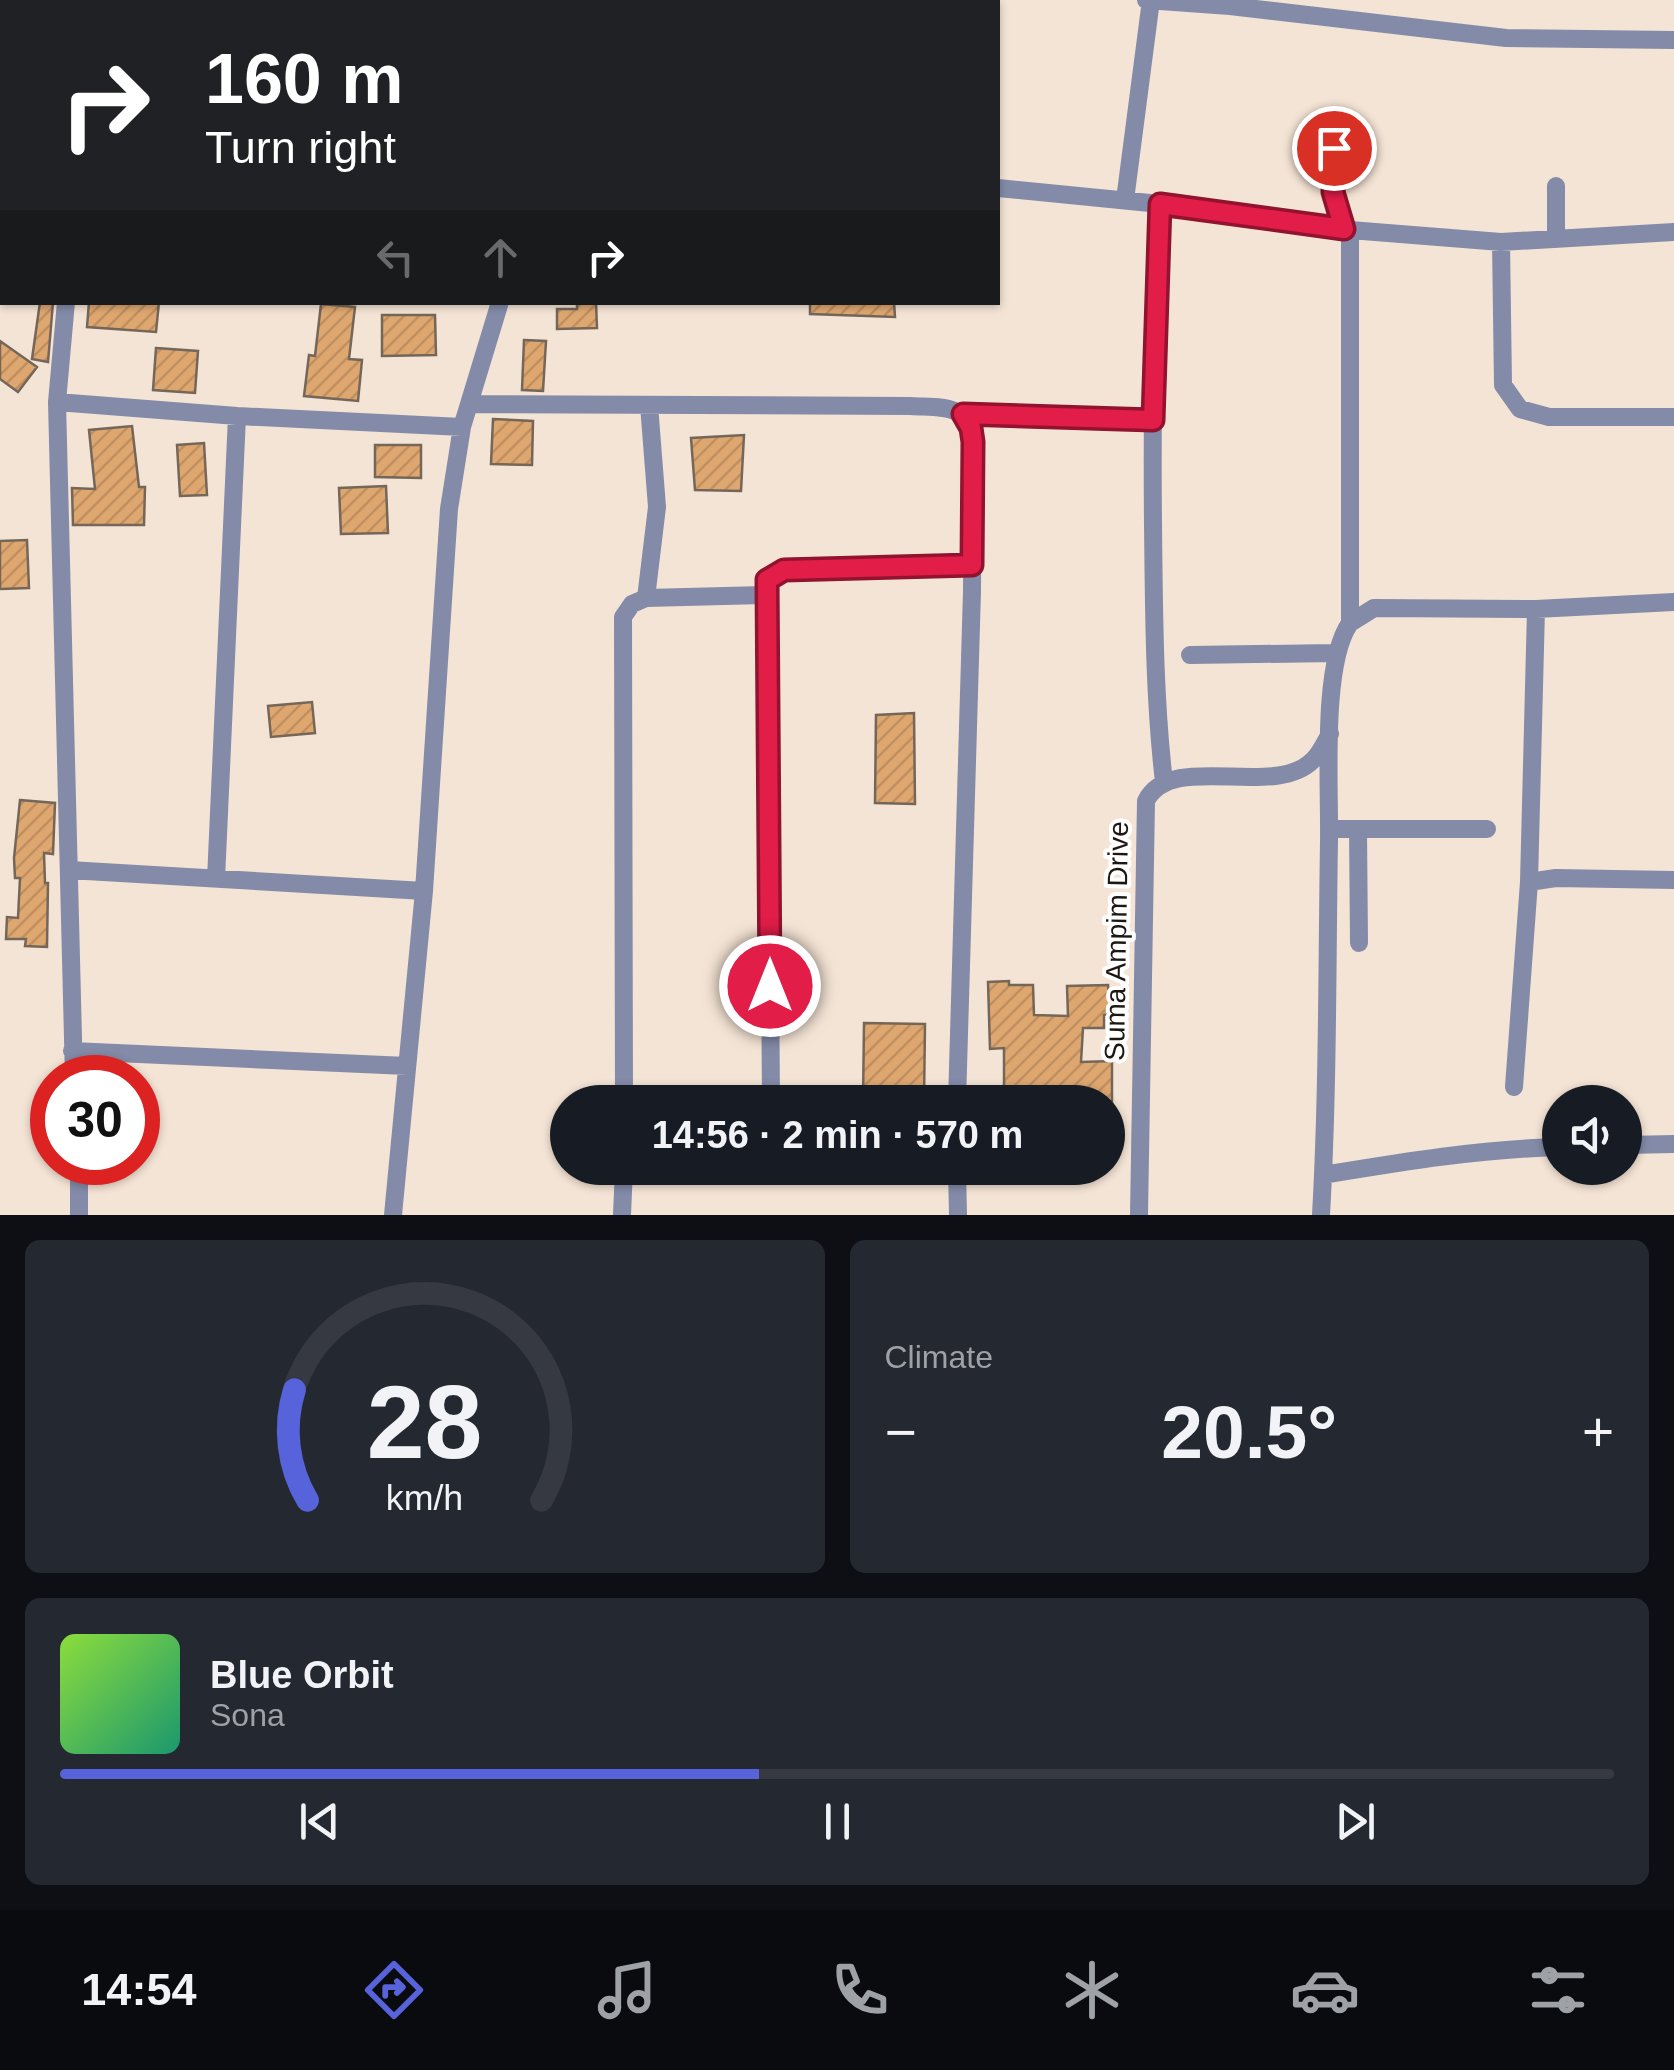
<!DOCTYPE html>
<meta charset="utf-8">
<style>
:root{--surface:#171b24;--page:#242831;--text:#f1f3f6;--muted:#9ea1a6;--line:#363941;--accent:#5663da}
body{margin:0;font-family:Helvetica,sans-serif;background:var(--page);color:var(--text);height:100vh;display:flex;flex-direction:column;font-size:38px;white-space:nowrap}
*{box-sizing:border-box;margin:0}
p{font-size:32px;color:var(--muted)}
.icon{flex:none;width:55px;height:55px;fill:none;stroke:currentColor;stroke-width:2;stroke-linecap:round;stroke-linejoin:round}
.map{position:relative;height:1215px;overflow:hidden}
.details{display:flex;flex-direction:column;gap:25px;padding:25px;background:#0d0f14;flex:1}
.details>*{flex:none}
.top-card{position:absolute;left:0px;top:0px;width:1000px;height:305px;box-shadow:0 2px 8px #0004;background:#202124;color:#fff;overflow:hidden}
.buttons{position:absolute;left:1542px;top:1085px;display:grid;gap:20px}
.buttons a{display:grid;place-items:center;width:100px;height:100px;border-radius:50%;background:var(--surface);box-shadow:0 2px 8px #0004;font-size:50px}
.speed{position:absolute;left:30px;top:1055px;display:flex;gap:20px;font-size:50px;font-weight:700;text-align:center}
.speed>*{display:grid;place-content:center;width:130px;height:130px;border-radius:50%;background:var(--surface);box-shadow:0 2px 8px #0004;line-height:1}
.speed .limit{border:15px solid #d22;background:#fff;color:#111}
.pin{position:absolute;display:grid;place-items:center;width:85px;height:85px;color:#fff;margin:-42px;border:5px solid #fff;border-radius:50%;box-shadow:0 2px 10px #0007}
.me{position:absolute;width:110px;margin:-55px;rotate:0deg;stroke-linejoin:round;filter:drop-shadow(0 0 8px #0008)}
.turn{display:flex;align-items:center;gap:35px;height:210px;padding:0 40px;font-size:45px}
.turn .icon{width:130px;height:130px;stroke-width:2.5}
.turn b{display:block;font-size:70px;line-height:85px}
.lanes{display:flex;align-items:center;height:95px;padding:0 40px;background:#0003;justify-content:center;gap:50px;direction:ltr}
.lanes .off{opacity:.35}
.big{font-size:75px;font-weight:800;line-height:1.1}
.details .tile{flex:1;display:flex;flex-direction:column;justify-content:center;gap:15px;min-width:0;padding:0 35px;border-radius:15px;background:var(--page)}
.details .dial{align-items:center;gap:0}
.dial svg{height:260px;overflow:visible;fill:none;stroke:var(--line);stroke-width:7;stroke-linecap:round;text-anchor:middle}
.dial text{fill:var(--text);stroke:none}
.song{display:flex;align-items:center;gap:30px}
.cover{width:120px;height:120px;border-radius:15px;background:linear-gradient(135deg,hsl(90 70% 55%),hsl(160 70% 35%))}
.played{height:10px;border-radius:5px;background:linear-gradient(90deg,var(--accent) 45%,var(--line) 45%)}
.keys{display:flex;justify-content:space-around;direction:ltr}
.heat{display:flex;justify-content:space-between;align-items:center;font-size:55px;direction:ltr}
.details .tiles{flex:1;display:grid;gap:25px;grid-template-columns:1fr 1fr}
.tile:last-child{grid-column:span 2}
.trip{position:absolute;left:550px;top:1085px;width:575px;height:100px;border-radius:50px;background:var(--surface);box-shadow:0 2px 8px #0004;font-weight:800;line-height:100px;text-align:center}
.tab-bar{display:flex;height:160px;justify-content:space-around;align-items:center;background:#090b0e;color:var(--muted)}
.tab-bar .icon{width:70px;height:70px}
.tab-bar .selected{color:var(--accent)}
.tab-bar b{font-size:45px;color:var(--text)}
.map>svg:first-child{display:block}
</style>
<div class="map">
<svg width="1674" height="1215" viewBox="0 0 1674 1215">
<defs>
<pattern id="building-hatch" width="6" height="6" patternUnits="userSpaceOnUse" patternTransform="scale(2.5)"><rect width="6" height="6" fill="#dfa770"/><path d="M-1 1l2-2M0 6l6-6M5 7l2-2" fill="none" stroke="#bf8f60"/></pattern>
</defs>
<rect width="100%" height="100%" fill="#f4e4d5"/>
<!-- building -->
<path fill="url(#building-hatch)" stroke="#746659" stroke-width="2.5" d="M40,302H53L48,362L32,359Z
M89,302H159L156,332L87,327Z
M577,302H596L597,328L557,329V309H577Z
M810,302H894L895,317L810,314Z
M321,304L355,307L349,359L362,360L358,401L304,396L309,355L315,356Z
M382,315H435L436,355L382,356Z
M524,340L546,341L543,391L522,390Z
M0,341L37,367L18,392L0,379Z
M156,348L198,351L195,393L153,390Z
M493,419L533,421L532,465L491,464Z
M132,426L139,487H145L144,525H73L72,488L95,489L89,430Z
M744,435L741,491L695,490L691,438Z
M204,443L207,495L180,496L177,445Z
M375,445H421V478L375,477Z
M386,486L388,533L341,534L339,488Z
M27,540L29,588L0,589V541Z
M312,702L315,733L271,737L268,706Z
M914,713L915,804L875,803L876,715Z
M20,800L55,803L53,854L44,853L45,883H48L47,947L25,946L26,939H6L7,917L18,918L20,878H15L14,858Z
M1009,981V985H1033L1034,1015L1068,1016L1067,986L1108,985L1110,1014L1104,1015V1028H1083L1081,1062L1112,1061V1102H1004V1048L990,1049L988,982Z
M864,1023L925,1024L924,1102H863Z"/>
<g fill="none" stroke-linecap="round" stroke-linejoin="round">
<!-- minor -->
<path stroke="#848ba8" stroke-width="18" d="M1146,0L1230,6L1506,38L1674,40
M387,2V0
M568,2V0
M0,112H2
M1335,149L1333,191L1344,229
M998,188L1160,204L1350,230L1501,242L1674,232
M1125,200L1151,0
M1160,204C1153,310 1152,417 1153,524C1154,610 1154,696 1164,782
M1556,239V186
M1501,242L1503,385L1520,409L1549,417H1674
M0,270L2,271
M66,302L57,402L74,1078
M57,402L237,416L462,427
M469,404L911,406C943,408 969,403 973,442L972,591L957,1102
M963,414L1153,420
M646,598L657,507L649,405
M1350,623L1374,608L1536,609L1674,602
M1190,655L1335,653
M1329,829H1487
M1358,829L1359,943
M69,870L424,891
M216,879L237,416
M1529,882L1556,878L1674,880
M72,1051L407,1066
M1514,1087L1529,882L1536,609
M624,1102L623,617L632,604L646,598L767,595
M771,1102L767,580L784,569L972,565
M1625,1145L1674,1144
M79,1162V1215
M771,1168V1169
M957,1168L958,1215
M1323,1175C1402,1162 1480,1149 1560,1147
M393,1215L424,891L449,509L462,427L500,302
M622,1215L624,1168
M1139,1215L1146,801C1172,750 1274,800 1313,760C1320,754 1325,742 1330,734
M1321,1215C1328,1091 1327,965 1329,841C1330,787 1321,664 1350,623V230"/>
</g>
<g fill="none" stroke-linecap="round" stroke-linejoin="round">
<defs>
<path id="route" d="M770,986L767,580L784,570L972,565L973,442L971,428L963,414L1153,420L1160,204L1344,229L1333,192L1334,148"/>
</defs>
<!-- route casing -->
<use href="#route" stroke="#92132f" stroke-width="25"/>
<!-- route -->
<use href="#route" stroke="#e11d48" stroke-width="18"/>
</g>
<g text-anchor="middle" stroke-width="8" stroke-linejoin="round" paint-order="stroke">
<!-- street labels -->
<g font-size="28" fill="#1c1711" stroke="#fff">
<text transform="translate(1116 941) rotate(-89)" y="10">Suma Ampim Drive</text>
</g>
</g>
</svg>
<div class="buttons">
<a><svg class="icon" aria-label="sound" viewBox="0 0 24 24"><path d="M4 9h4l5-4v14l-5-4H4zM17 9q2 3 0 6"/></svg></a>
</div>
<div class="speed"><div class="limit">30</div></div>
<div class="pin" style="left:1334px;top:148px;background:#d93025"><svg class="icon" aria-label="arrive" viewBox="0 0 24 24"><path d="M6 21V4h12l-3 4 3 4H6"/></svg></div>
<svg class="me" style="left:770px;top:986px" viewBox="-20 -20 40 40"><circle r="17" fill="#e11d48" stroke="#fff" stroke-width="3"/><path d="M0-11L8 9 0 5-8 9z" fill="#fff"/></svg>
<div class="trip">14:56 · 2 min · 570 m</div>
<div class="top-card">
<div class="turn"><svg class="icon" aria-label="right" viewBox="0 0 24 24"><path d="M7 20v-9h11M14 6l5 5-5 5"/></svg><div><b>160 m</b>Turn right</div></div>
<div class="lanes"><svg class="icon off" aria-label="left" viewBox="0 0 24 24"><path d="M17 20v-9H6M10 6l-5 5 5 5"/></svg><svg class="icon off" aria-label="ahead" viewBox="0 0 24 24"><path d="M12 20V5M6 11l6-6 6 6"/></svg><svg class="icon" aria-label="right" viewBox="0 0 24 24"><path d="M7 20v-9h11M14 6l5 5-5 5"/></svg></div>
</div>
</div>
<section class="details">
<div class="tiles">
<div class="tile dial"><svg viewBox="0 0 100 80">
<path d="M14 69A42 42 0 1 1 86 69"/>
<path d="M14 69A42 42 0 0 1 10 35" stroke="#5663da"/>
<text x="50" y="56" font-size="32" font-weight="700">28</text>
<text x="50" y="72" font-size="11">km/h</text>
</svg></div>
<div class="tile"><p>Climate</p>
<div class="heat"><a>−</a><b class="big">20.5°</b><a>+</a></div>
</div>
<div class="tile">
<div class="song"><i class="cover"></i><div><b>Blue Orbit</b><p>Sona</p></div></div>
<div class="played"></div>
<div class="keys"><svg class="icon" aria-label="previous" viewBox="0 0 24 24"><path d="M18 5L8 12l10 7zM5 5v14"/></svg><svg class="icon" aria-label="pause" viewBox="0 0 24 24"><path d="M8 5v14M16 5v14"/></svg><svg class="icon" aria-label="next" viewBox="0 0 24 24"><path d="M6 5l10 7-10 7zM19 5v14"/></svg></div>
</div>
</div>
</section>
<nav class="tab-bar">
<b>14:54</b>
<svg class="icon selected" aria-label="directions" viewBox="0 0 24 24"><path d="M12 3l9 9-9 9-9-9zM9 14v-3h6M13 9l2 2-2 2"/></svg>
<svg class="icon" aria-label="music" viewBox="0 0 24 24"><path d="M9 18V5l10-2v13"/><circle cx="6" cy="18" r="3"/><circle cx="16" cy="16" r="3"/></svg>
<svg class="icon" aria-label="phone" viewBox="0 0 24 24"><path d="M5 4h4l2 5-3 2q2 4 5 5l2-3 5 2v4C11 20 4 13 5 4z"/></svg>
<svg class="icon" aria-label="climate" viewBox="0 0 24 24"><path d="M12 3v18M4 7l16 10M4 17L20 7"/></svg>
<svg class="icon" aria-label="car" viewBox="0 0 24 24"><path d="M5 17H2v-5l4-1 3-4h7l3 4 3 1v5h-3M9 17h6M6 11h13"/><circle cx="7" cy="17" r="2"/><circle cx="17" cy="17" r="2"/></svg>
<svg class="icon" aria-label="filters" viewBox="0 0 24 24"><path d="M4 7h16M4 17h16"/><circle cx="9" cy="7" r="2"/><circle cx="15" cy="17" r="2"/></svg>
</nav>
